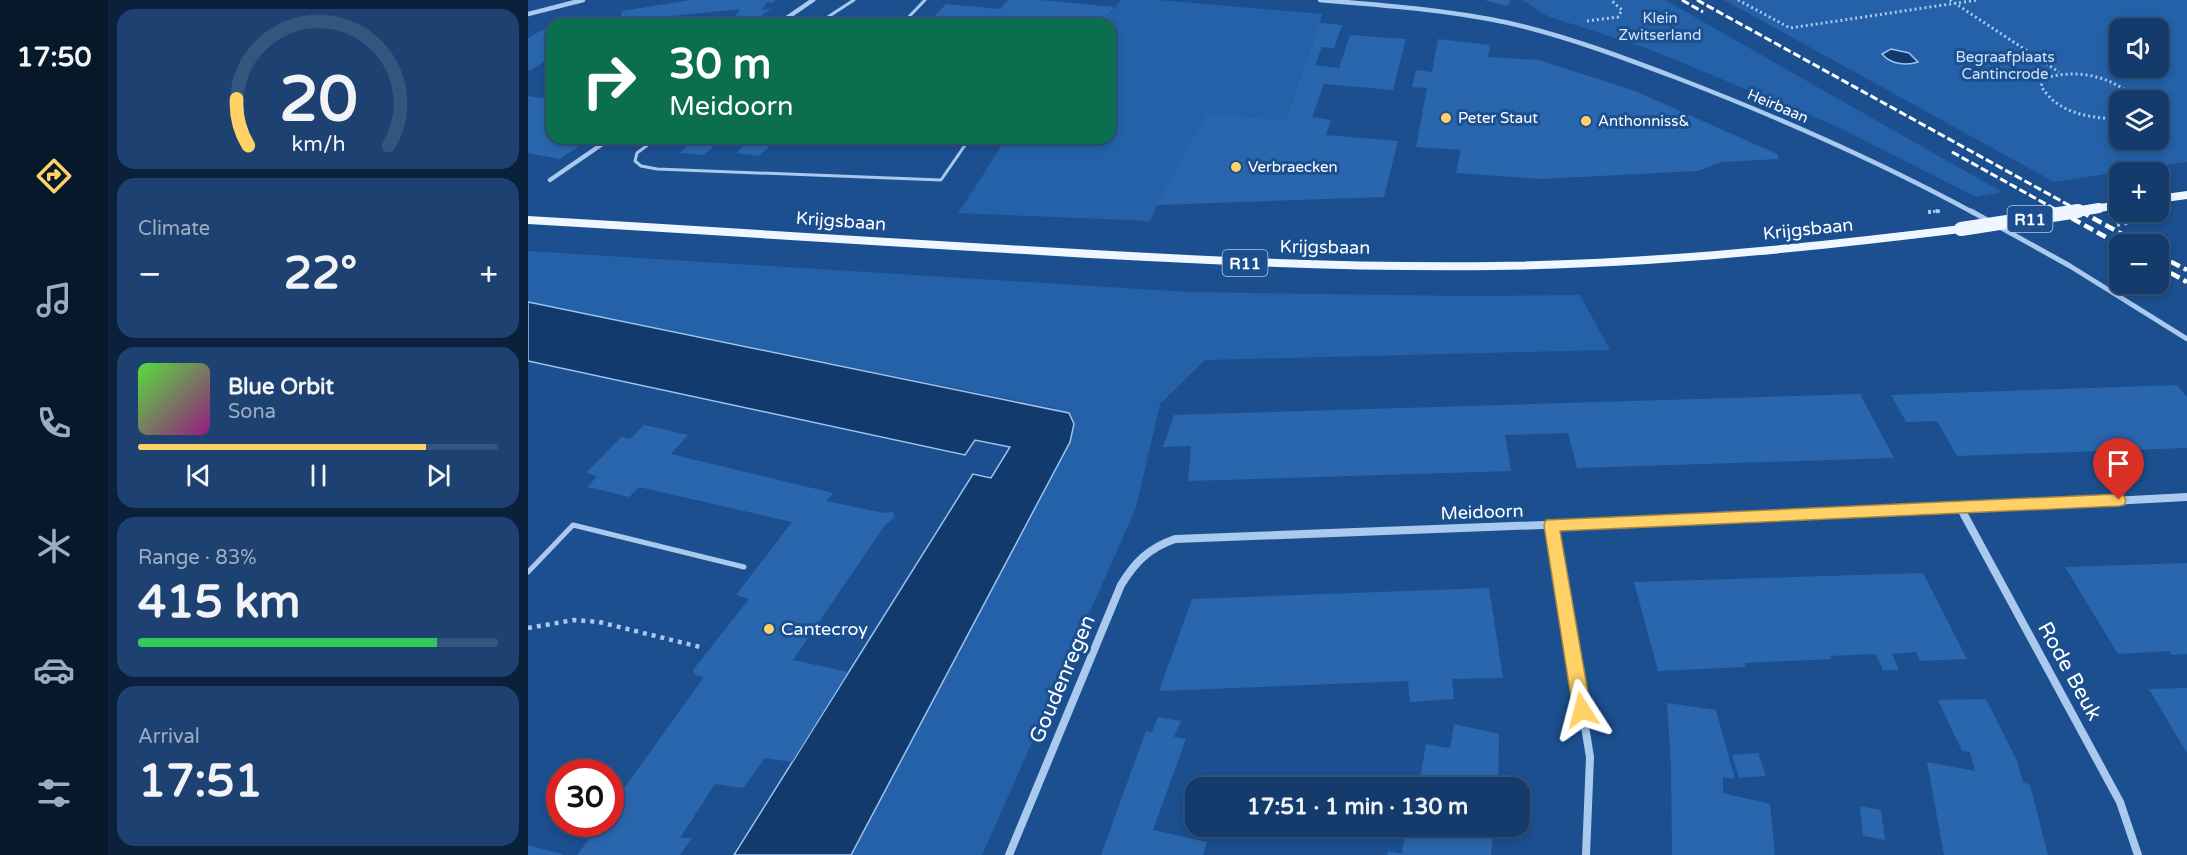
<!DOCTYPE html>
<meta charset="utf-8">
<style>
:root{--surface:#143b6b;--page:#1d4271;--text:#f1f3f6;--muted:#9dadc1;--line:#33557e;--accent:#ffd166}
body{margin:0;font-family:"Varela Round",sans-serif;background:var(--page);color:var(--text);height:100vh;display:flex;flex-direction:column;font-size:22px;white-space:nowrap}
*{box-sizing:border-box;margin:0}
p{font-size:20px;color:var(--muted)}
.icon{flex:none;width:33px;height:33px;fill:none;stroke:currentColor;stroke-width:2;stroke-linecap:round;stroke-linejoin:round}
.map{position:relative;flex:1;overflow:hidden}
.side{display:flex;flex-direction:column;gap:9px;padding:9px;background:#0b203b;width:420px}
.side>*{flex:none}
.guide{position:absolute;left:18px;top:18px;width:570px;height:126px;border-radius:18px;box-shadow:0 3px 9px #0003,0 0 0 2px var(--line);background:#0b6e4f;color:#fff;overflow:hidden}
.buttons{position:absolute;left:1581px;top:18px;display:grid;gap:12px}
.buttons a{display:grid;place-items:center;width:60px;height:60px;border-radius:12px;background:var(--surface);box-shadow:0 3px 9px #0003,0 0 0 2px var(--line);font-size:30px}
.speed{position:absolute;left:18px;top:759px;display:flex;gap:12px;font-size:30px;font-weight:700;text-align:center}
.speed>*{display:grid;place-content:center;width:78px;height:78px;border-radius:50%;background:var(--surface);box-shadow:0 3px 9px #0003,0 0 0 2px var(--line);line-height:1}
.speed .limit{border:9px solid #d22;background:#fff;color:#111}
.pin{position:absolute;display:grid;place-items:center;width:51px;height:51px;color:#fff;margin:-62px -26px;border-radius:50% 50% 50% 0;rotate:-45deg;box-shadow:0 0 6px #0007}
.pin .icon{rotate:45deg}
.me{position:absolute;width:66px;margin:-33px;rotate:351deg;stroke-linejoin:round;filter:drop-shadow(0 0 4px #0008)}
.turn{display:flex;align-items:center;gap:21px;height:126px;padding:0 24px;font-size:27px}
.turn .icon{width:78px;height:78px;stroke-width:2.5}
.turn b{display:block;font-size:42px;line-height:51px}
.big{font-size:45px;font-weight:800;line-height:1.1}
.side .tile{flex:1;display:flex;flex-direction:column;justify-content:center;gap:9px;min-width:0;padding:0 21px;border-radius:18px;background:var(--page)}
.side .dial{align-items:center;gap:0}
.dial svg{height:156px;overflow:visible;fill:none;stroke:var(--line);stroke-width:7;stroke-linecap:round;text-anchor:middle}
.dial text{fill:var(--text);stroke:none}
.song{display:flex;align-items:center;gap:18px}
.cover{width:72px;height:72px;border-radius:9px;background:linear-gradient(135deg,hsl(110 70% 55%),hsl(310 70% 35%))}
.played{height:6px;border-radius:3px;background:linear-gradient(90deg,var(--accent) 80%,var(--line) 80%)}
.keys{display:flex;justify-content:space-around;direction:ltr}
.heat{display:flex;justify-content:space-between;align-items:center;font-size:33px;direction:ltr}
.charge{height:9px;border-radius:4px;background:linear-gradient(90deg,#34c759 83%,var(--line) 0)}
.trip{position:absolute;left:657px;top:777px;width:345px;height:60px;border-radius:18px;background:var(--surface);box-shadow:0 3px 9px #0003,0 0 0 2px var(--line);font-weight:800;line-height:60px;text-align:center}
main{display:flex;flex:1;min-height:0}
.tab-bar{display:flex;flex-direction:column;width:108px;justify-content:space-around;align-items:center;background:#08182b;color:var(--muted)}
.tab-bar .icon{width:42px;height:42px}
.tab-bar .on{color:var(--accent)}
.tab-bar b{font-size:27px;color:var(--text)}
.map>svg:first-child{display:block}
</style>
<main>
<nav class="tab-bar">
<b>17:50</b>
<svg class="icon on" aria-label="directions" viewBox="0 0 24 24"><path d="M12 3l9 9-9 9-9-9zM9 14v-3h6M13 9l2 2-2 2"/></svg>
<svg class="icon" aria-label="music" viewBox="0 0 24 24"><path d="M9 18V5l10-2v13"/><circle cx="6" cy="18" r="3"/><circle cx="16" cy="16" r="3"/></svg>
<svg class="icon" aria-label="phone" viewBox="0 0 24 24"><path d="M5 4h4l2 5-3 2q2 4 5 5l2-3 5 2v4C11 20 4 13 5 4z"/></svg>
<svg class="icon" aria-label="climate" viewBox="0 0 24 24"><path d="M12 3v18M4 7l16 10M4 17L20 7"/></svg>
<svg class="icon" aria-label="car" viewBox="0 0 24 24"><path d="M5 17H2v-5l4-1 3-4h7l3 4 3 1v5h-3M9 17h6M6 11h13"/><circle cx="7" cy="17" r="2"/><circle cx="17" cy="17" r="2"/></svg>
<svg class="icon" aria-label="filters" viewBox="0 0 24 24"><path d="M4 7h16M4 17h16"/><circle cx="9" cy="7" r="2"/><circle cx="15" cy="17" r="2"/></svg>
</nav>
<section class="side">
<div class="tile dial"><svg viewBox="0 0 100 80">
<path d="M14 69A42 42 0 1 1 86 69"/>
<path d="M14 69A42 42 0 0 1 8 45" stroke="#ffd166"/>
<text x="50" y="56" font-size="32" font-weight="700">20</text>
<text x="50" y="72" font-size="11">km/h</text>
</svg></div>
<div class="tile"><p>Climate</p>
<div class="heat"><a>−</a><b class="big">22°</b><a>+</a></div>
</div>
<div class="tile">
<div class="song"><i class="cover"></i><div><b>Blue Orbit</b><p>Sona</p></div></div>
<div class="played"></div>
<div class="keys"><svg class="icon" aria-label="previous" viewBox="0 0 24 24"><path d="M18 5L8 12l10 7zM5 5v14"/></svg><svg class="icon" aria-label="pause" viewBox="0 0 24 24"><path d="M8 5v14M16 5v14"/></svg><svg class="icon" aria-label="next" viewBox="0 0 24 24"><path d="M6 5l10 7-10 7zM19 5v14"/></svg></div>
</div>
<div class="tile"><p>Range · 83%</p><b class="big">415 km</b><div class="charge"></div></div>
<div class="tile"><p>Arrival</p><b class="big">17:51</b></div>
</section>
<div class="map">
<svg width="1659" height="855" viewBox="0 0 1659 855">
<rect width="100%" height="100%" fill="#1b4f8f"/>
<!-- green -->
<path fill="#2461a8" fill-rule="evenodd" d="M593,0H631L794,14L792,23L757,121L629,205L622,221L430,213L479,138H582V24H573Z
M994,0H1137L1474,192L1448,197L1312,128L1121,49L1019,16Z
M1196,0H1659V162L1526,182ZM1592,28H1630V68H1592ZM1592,100H1630V140H1592Z
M0,251L660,292L937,296L1052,295L1082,350L677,360L632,404L608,508L454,855H323L542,442L546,424L526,408L0,302Z"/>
<!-- water -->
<path fill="#123a6d" stroke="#9cc4f0" stroke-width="1.5" d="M1363,49L1381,53L1390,62C1378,66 1362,64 1354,54Z
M0,302L541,413L546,424L542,442L323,855H206L445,474L463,478L482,447L447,440L437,455L0,361Z"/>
<!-- building -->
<path fill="#2a66ad" d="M163,0H247V2L238,3L234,10L243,9L227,20L234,21L230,24L173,23L181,17L200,16L197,18L199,19L207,17L212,9L144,16L106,24H91L94,11Z
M480,0H512L586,7L573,24H399L418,4L472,9Z
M956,0H983L979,6Z
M81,15L82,24H44L56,20Z
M792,23L814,25L806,48L794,47L787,65L811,68L822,35L878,39L865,90L796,84L784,117L803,120L798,135L870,141L856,197L629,205L679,114L757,121Z
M24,28V39L22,40H24V57L3,70H0V38L12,31Z
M910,39L962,45L960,57L1011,60L1107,91L1249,154L1251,159L1193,162L1170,171L1012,179L928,173L933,150L888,147L899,88L884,87L888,70L904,72Z
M0,96L24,99V138H63L32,159L0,153Z
M168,138H195L176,155L152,153Z
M225,138H250L231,156L208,153Z
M1649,385L1659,397V448L1429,456L1409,421L1378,422L1363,395Z
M1332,394L1366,458L1049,468L1040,433L977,435L983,471L660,481L663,446L635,447L646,415Z
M116,425L160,435L143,454L305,493L298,501L356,513L365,512L367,517L357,525L265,660L320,672L264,762L237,758L215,788L187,784L152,838H164L152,855H49L72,824H82V808L176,677L167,675L165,670L221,599L208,595L264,522L111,487L101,497L60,487L69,476L58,473L93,437L102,439Z
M1659,563V654L1644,655L1641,651L1590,654L1537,567Z
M1395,573L1439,659L1392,661L1388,652L1364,654L1371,670H1355L1348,655L1345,654L1302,656L1303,659L1217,663V667L1130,671L1106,582Z
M961,588L975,678L924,679L926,699L882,702L880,681L631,691L664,599Z
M1659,688V753L1621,689Z
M1458,699L1489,761L1495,782L1502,785L1520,855H1416L1399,762L1447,771L1442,752L1434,751L1410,700Z
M1139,703L1188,710L1207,779L1195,777V793L1242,804L1247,855H1144L1143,767Z
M630,717L653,721L646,737L658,739L625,830L679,842L675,855H573L618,731L624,732Z
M926,724L971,734L970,788H927L892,779L898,744L922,748Z
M1230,753L1238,776L1211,778L1204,755Z
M1332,806L1353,810L1357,840L1335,836Z
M878,826H966L963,855H859L860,851L874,854Z
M0,845L34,854V855H0Z"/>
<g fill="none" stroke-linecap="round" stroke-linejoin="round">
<!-- path-far2 -->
<path stroke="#a9c9ee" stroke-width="3" stroke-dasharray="2 3" stroke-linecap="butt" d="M1210,0L1262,28L1449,0
M1422,0L1531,72
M1059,21L1090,17L1094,10L1083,0
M1592,119C1562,118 1530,114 1513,86L1516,78C1550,69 1583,75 1609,100"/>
<!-- path-far1 -->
<path stroke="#a9c9ee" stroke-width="4" stroke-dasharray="3 4.5" stroke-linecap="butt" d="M1606,222L1622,220"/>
<!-- path -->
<path stroke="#a9c9ee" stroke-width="4.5" stroke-dasharray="4 5" stroke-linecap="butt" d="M0,628L46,620L71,622L172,647"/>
<!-- service-far1 -->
<path stroke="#a9c9ee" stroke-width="3" d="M289,24L326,0
M374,24L397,0
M129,138L109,153L107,161L113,166L129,169L413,180L442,138"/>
<!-- service -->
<path stroke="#a9c9ee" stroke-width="5" d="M0,572L45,525L216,567"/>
<!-- minor-far2 -->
<path stroke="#a9c9ee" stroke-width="4.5" d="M792,0C855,5 919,10 981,23C1038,36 1094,57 1149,78C1250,117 1350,161 1446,213
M0,14L55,0
M250,24L285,0
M22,180L83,138"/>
<!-- minor-far1 -->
<path stroke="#a9c9ee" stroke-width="5" d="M1443,211L1542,266L1659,339"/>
<!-- minor -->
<path stroke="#a9c9ee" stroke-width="8" d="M1433,509L1592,802L1610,855
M1024,525L1062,757L1058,855
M481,855L593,585C607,562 621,548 647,539L1433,509L1659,497"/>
<!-- primary -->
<path fill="#f0f6ff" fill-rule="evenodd" d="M1659,191V199L1630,203V195Z
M1592,201V209L1571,212L1565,208L1571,204Z
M0,216C154,225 307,235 461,244C629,254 797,264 966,262C1122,260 1278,244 1433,225L1439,229L1433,233C1278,252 1122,268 966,270C797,272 629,262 461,252C307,243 154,233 0,224Z"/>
<!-- rail-far1 -->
<path stroke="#fff" stroke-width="3" stroke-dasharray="8 3" stroke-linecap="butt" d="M1154,0L1175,12
M1169,0L1555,213
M1424,152L1534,213"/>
<!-- rail -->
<path stroke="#fff" stroke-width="4.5" stroke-dasharray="10 4.5" stroke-linecap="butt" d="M1531,211L1592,245
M1552,211L1612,244
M1630,255L1659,270
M1630,266L1659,282"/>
<!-- path-bridge-far1 -->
<path stroke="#a9c9ee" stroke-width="3" stroke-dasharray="2 3" stroke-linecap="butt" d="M1400,212L1413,211"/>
<!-- path-bridge -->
<path stroke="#a9c9ee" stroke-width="4" stroke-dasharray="3 4.5" stroke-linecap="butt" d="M1400,212L1411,211
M1589,225L1599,223"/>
<!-- primary-bridge-far1 -->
<path stroke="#f0f6ff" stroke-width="10" d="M1541,213L1571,208"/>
<!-- primary-bridge -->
<path stroke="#f0f6ff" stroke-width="14" d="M1433,229L1550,211"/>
</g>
<!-- route -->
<path fill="#ffd166" stroke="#a68842" stroke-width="1.5" d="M1591,494L1596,496L1598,500L1596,505L1591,506L1032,531L1063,710L1060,716L1054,718L1048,716L1045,710L1016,525L1018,520Z"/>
<!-- markers -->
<g fill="#ffd166" stroke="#1b4f8f" stroke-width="2">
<circle cx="918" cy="118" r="6"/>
<circle cx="1058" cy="121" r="6"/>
<circle cx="708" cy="167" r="6"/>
<circle cx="241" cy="629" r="6"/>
</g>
<g text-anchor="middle" stroke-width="6" stroke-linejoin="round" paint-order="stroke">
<!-- far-park labels -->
<g font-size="15" fill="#cfe3fa" stroke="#1b4f8f">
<text x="1132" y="23">Klein<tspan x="1132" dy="17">Zwitserland</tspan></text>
<text x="1477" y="62">Begraafplaats<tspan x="1477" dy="17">Cantincrode</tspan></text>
</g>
<!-- far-street labels -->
<g font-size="15" fill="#fff" stroke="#1b4f8f">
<text transform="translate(1250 106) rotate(23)" y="5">Heirbaan</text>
</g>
<!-- far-poi labels -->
<g font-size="15" fill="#fff" stroke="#1b4f8f" text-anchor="start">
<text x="930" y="123">Peter Staut</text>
<text x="1070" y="126">Anthonniss&amp;</text>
<text x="720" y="172">Verbraecken</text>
</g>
<!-- shield labels -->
<g fill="#1b4f8f" stroke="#bbcadd" stroke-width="1.5">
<rect x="1479.5" y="206" width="45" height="26" rx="4.5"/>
<rect x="694.5" y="250" width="45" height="26" rx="4.5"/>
</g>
<g font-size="16" font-weight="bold" fill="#fff">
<text x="1502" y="225">R11</text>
<text x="717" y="269">R11</text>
</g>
<!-- street labels -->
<g font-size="18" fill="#fff" stroke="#1b4f8f">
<text transform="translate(313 221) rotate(4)" y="6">Krijgsbaan</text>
<text transform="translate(1280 229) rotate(-6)" y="6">Krijgsbaan</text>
<text transform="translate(797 247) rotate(1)" y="6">Krijgsbaan</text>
<text transform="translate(954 512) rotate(-2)" y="6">Meidoorn</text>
</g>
<!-- poi labels -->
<g font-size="18" fill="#fff" stroke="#1b4f8f" text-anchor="start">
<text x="253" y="635">Cantecroy</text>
</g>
<!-- near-street labels -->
<g font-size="21" fill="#fff" stroke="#1b4f8f">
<text transform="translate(1542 671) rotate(61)" y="7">Rode Beuk</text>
<text transform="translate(534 679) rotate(-67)" y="7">Goudenregen</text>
</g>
</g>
</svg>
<div class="buttons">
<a><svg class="icon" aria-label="sound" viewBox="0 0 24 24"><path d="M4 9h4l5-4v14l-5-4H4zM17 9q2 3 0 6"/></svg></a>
<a><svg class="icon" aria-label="layers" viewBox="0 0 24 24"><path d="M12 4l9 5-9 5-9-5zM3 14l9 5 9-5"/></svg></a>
<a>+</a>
<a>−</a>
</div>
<div class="speed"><div class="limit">30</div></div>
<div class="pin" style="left:1591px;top:500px;background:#d93025"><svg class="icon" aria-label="arrive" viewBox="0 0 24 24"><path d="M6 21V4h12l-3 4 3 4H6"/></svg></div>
<svg class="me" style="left:1054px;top:710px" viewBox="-20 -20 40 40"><path d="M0-17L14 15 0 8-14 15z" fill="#ffd166" stroke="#fff" stroke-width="4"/></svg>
<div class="trip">17:51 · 1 min · 130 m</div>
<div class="guide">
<div class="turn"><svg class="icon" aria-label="right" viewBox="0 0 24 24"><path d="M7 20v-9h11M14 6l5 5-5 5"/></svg><div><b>30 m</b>Meidoorn</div></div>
</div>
</div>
</main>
